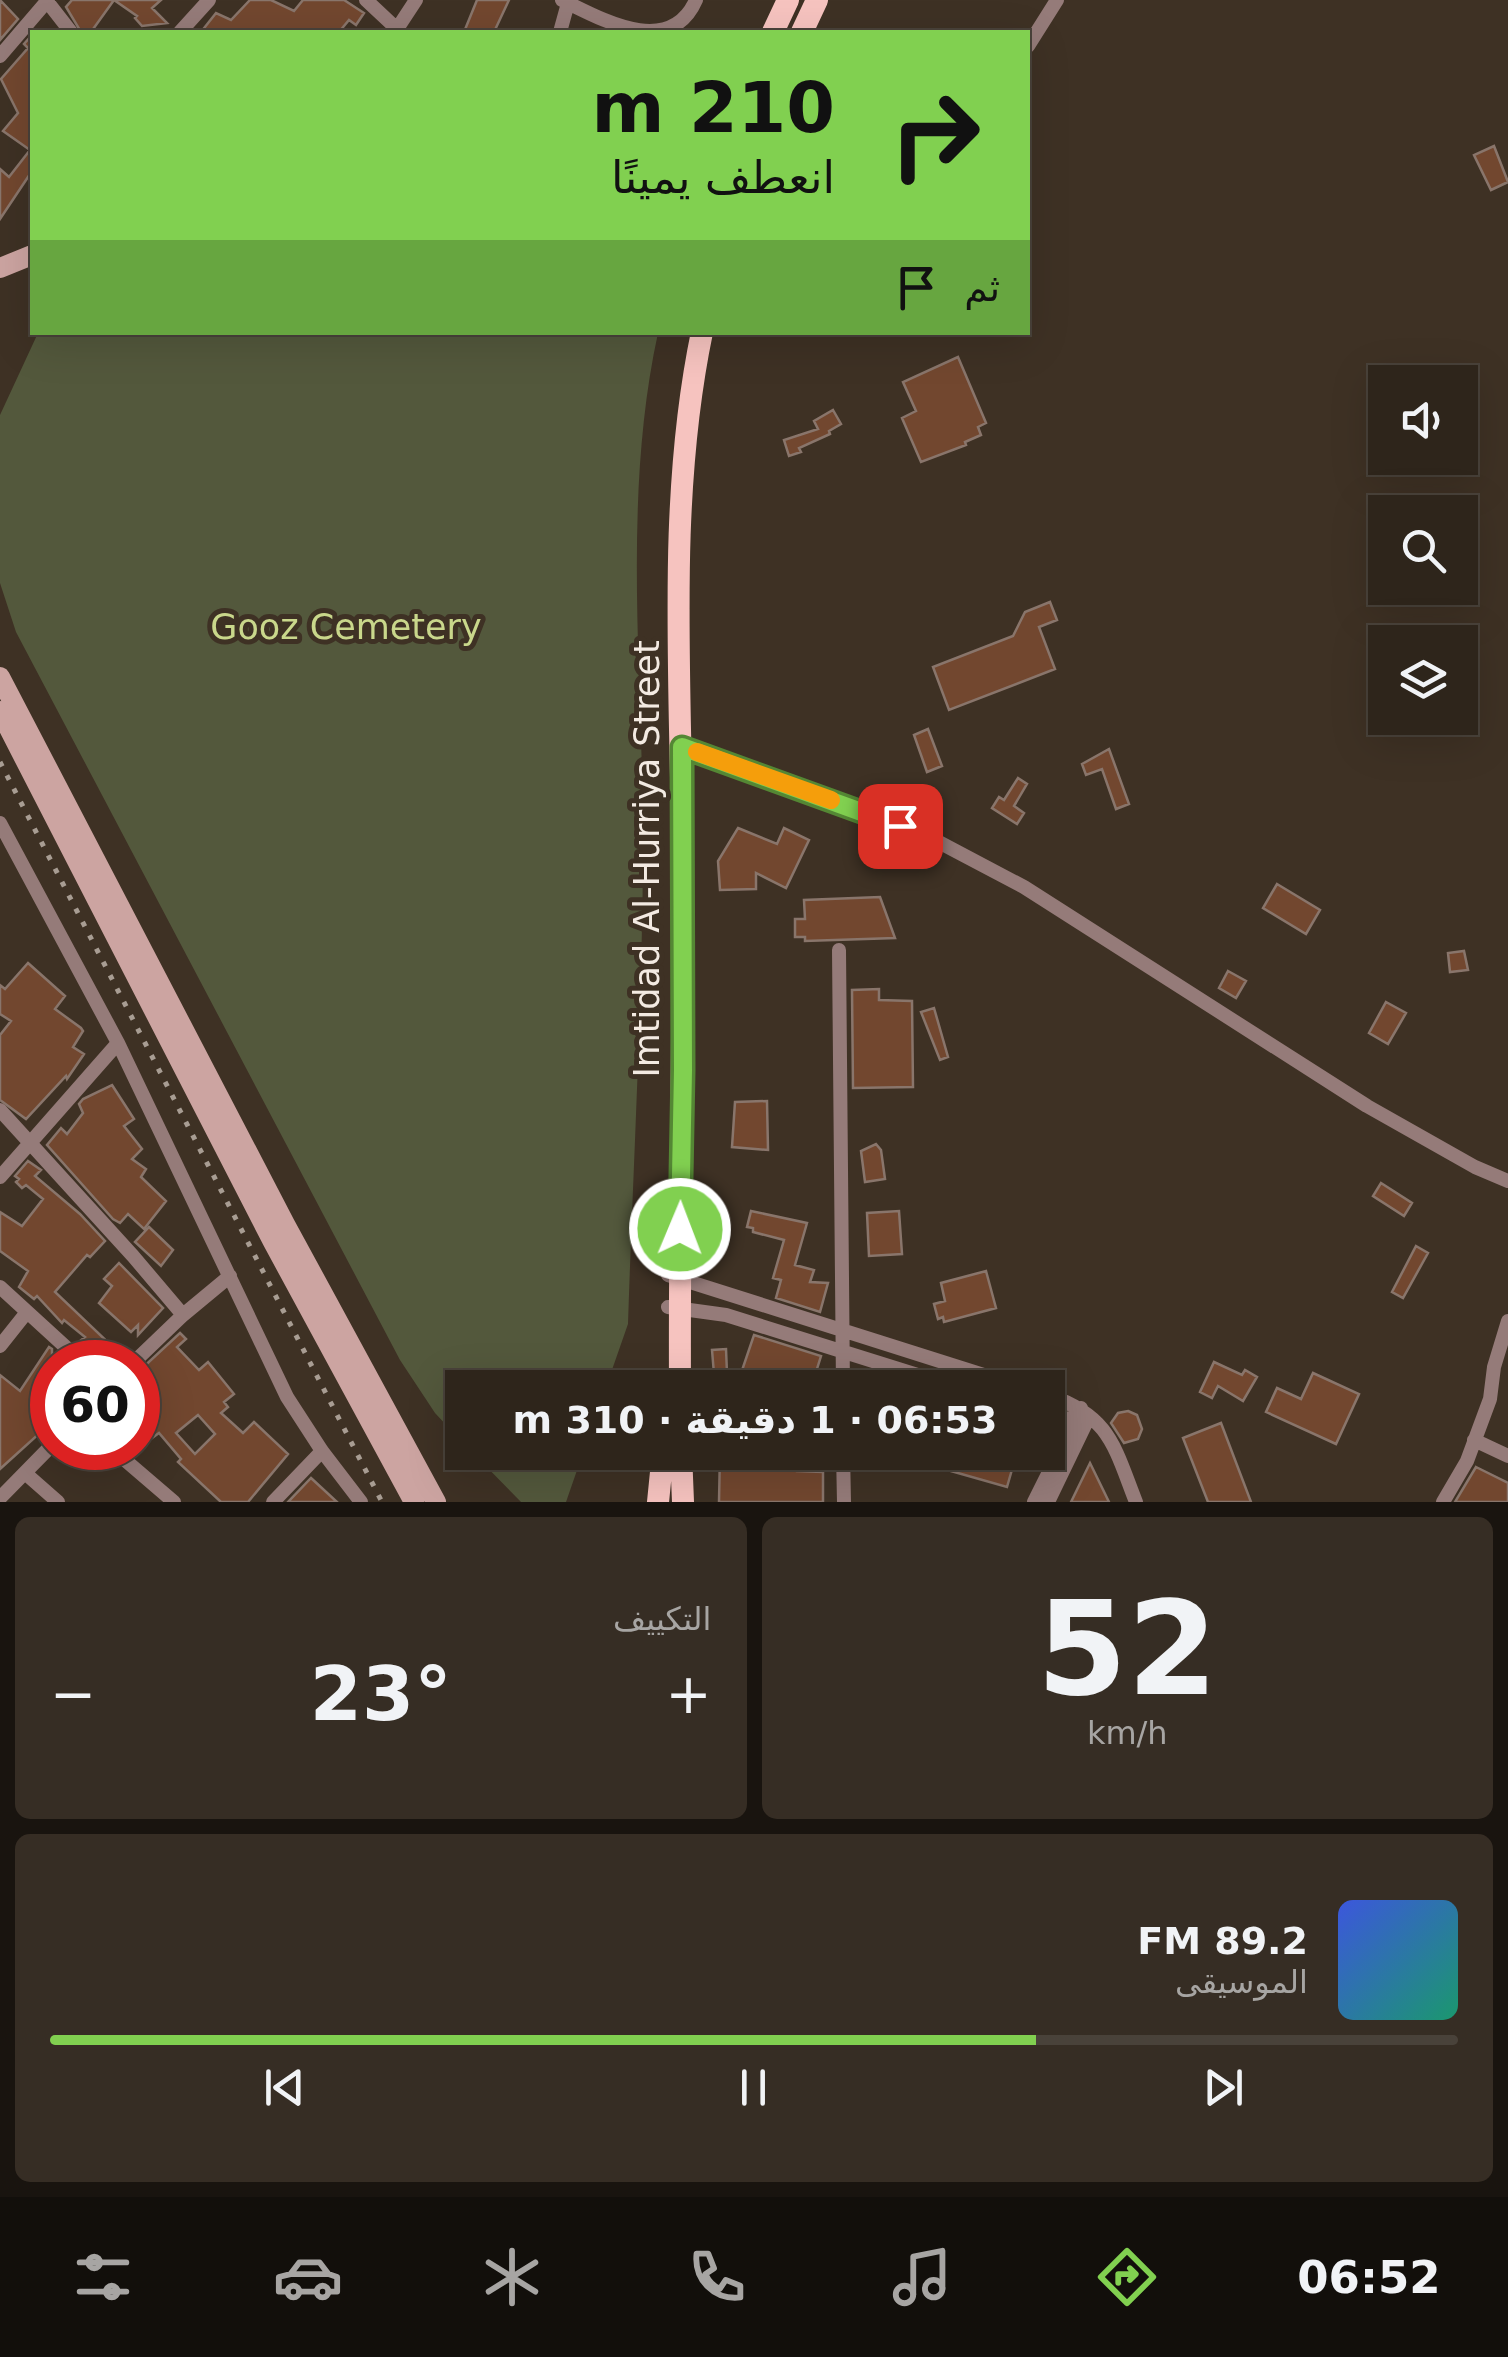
<!DOCTYPE html>
<html lang="ar">
<meta charset="utf-8">
<style>
:root{--surface:#2e251b;--page:#362d24;--text:#f1f3f6;--muted:#a7a5a3;--line:#49423a;--accent:#81d050}
body{margin:0;font-family:"DejaVu Sans",Cairo,sans-serif;background:var(--page);color:var(--text);direction:rtl;height:100vh;display:flex;flex-direction:column;font-size:38px;white-space:nowrap}
*{box-sizing:border-box;margin:0}
p{font-size:32px;color:var(--muted)}
.icon{flex:none;width:55px;height:55px;fill:none;stroke:currentColor;stroke-width:2;stroke-linecap:round;stroke-linejoin:round}
.map{position:relative;height:1502px;overflow:hidden;direction:ltr}
.details{display:flex;flex-direction:column;gap:15px;padding:15px;background:#19140f;flex:1}
.details>*{flex:none}
.banner{position:absolute;left:30px;top:30px;width:1000px;height:305px;border-radius:0px;box-shadow:0 10px 40px #0002,0 0 0 2px var(--line);direction:rtl;background:#81d050;color:#111;overflow:hidden}
.fabs{position:absolute;left:1368px;top:365px;display:grid;gap:20px}
.fabs a{display:grid;place-items:center;width:110px;height:110px;border-radius:0px;background:var(--surface);box-shadow:0 10px 40px #0002,0 0 0 2px var(--line);font-size:50px}
.speed{position:absolute;left:30px;top:1340px;display:flex;gap:20px;font-size:50px;font-weight:700;text-align:center}
.speed>*{display:grid;place-content:center;width:130px;height:130px;border-radius:50%;background:var(--surface);box-shadow:0 10px 40px #0002,0 0 0 2px var(--line);line-height:1}
.speed .limit{border:15px solid #d22;background:#fff;color:#111}
.pin{position:absolute;display:grid;place-items:center;width:85px;height:85px;color:#fff;margin:-42px;border-radius:20px;box-shadow:0 5px 15px #0006}
.me{position:absolute;width:110px;margin:-55px;rotate:1deg;stroke-linejoin:round;filter:drop-shadow(0 0 8px #0008)}
.turn{display:flex;align-items:center;gap:35px;height:210px;padding:0 30px;font-size:45px}
.turn .icon{width:130px;height:130px;stroke-width:2.5}
.turn b{display:block;font-size:70px;line-height:85px}
.then{display:flex;align-items:center;height:95px;padding:0 30px;background:#0003;gap:20px;font-size:38px}
.big{font-size:75px;font-weight:700;line-height:1.1}
.details .card{flex:1;display:flex;flex-direction:column;justify-content:center;gap:15px;min-width:0;padding:0 35px;border-radius:15px;background:var(--page)}
.details .dial{align-items:center;gap:0}
.dial b{font-size:130px;line-height:1}
.song{display:flex;align-items:center;gap:30px}
.cover{width:120px;height:120px;border-radius:15px;background:linear-gradient(135deg,hsl(230 70% 55%),hsl(160 70% 35%))}
.played{height:10px;border-radius:5px;background:linear-gradient(90deg,var(--accent) 70%,var(--line) 70%)}
.keys{display:flex;justify-content:space-around;direction:ltr}
.heat{display:flex;justify-content:space-between;align-items:center;font-size:55px;direction:ltr}
.details .tiles{flex:1;display:grid;gap:15px;grid-template-columns:1fr 1fr}
.card:last-child{grid-column:span 2}
.trip{position:absolute;left:445px;top:1370px;width:620px;height:100px;border-radius:0px;background:var(--surface);box-shadow:0 10px 40px #0002,0 0 0 2px var(--line);font-weight:700;line-height:100px;text-align:center;direction:rtl}
.dock{display:flex;height:160px;justify-content:space-around;align-items:center;background:#120f0b;color:var(--muted)}
.dock .icon{width:70px;height:70px}
.dock .on{color:var(--accent)}
.dock b{font-size:45px;color:var(--text)}
.map>svg:first-child{display:block}
</style>
<div class="map">
<svg width="1508" height="1502" viewBox="0 0 1508 1502">
<rect width="100%" height="100%" fill="#3e3124"/>
<!-- green -->
<path fill="#53583c" d="M38,333H658C621,503 644,682 643,854C642,1011 633,1168 628,1324L606,1387L462,1388V1442L435,1413L400,1360L16,632L0,583V415Z
M473,1453H583L566,1502H521Z"/>
<!-- building -->
<path fill="#72472f" stroke="#89756b" stroke-width="2.5" fill-rule="evenodd" d="M0,0L18,19L0,40Z
M72,0H114L91,32H81L66,7Z
M114,0H161L152,8L167,23L142,26L135,18L137,16Z
M250,0H271L294,11L303,0H344L364,13L356,25L349,20L339,32H201L216,13L231,20Z
M477,0H509L494,32H464Z
M32,35V171L0,219V169L9,177L30,150L3,131L18,113L1,79L28,48L24,44Z
M1494,146L1508,182L1491,190L1474,155Z
M958,357L986,423L978,427L981,435L965,442L966,445L921,462L902,418L916,411L903,382Z
M833,410L841,424L829,431L830,434L799,448L801,452L789,456L784,440L818,429L814,421Z
M1050,602L1057,620L1039,627L1055,669L949,710L933,667L1013,636L1025,612Z
M928,729L942,766L927,772L914,735Z
M1109,749L1129,804L1116,809L1102,769L1086,775L1082,764Z
M1018,778L1027,784L1014,806L1024,813L1017,824L992,808L999,797L1004,800Z
M738,828L777,844L784,828L809,840L786,888L756,873V889L720,890L718,861Z
M1277,884L1320,910L1306,934L1263,908Z
M880,897L895,938L805,941V937H795V919H805L804,900Z
M1464,951L1468,970L1450,972L1448,953Z
M28,963L65,996L55,1009L81,1028L83,1031L73,1047L84,1054L67,1079L66,1076L26,1119L0,1100V1035L11,1021L0,1014V985L5,989Z
M1228,971L1246,981L1236,998L1219,988Z
M879,989V1000L912,1001L913,1087L853,1088L852,990Z
M1386,1002L1406,1013L1388,1044L1369,1033Z
M934,1008L948,1057L940,1060L921,1012Z
M112,1085L134,1119L124,1126L142,1149L132,1159L146,1169L141,1177L166,1201L144,1229L128,1214L120,1223L113,1219L47,1145L61,1128L67,1134L83,1113L79,1104L83,1099Z
M767,1101L768,1150L732,1147L735,1102Z
M876,1144L881,1150L885,1179L865,1182L861,1151Z
M28,1161L41,1170L35,1176L80,1214L105,1241L90,1257L87,1255L55,1292L115,1349L102,1362L80,1341L85,1337L64,1320L62,1323L37,1296L34,1299L19,1287L28,1271L0,1251V1212L22,1226L43,1199L26,1185L22,1188L16,1182L19,1179L15,1176Z
M1381,1183L1412,1203L1404,1216L1373,1196Z
M751,1211L807,1223L795,1265L814,1270L810,1282L828,1283L820,1312L776,1298L781,1280L773,1278L784,1240L753,1232V1228L747,1227Z
M899,1211L902,1254L869,1256L867,1213Z
M149,1227L173,1250L161,1266L135,1242Z
M1416,1246L1428,1253L1403,1298L1392,1292Z
M119,1263L163,1308L138,1335V1325L131,1332L99,1303L112,1286L104,1279Z
M986,1271L996,1308L944,1322L943,1317L938,1319L934,1304L945,1301L941,1283Z
M180,1333L186,1339L177,1347L199,1370L208,1362L234,1394L224,1402L228,1407L221,1413L243,1433L254,1422L288,1454L248,1502H221L178,1462L181,1459L159,1433L152,1438L138,1421V1372ZM198,1415L215,1434L195,1454L176,1433Z
M754,1335L821,1356L811,1388H736Z
M49,1347L52,1349V1413L38,1430L41,1432L0,1469V1375L20,1391Z
M726,1349L727,1373L714,1374L712,1350Z
M1214,1362L1242,1375L1245,1370L1257,1377L1243,1401L1218,1386L1212,1398L1200,1392Z
M1313,1373L1359,1394L1336,1444L1266,1412L1277,1388L1301,1399Z
M1128,1411L1137,1415L1142,1429L1138,1439L1124,1443L1111,1423L1118,1413Z
M1221,1423L1251,1502H1208L1183,1438Z
M720,1452H735L734,1458H762V1463H787V1467H797V1471L823,1472V1502H719Z
M898,1452H1017L1007,1487L898,1456Z
M1090,1463L1109,1502H1071Z
M1476,1467L1508,1483V1502H1455Z
M311,1478L337,1502H288Z"/>
<g fill="none" stroke-linecap="round" stroke-linejoin="round">
<!-- street -->
<path stroke="#957b79" stroke-width="14" d="M46,0L71,32
M366,0L397,29
M562,0C601,19 670,59 696,0
M180,32L209,0
M395,32L416,0
M560,32L568,3
M1028,46L1057,0
M0,56L48,0
M681,747L933,839L1024,887L1367,1106L1475,1167L1508,1181
M0,823L118,1043L287,1397L322,1451L361,1502
M839,950L843,1388
M0,1110L133,1256L183,1315
M0,1177L118,1043
M668,1275L1025,1388
M0,1287L82,1362
M668,1307L726,1315L959,1388
M0,1346L27,1312
M134,1362L183,1315L230,1276
M1048,1395C1110,1416 1114,1446 1136,1502
M1048,1415L1080,1421
M1474,1440L1508,1456
M111,1448L174,1502
M843,1452L844,1502
M25,1473L58,1502
M0,1498L52,1445
M273,1502L322,1451
M1034,1502L1081,1408
M1048,1502L1089,1417
M1443,1502L1467,1461L1490,1399L1494,1367L1508,1321"/>
<!-- secondary -->
<path stroke="#cca4a1" stroke-width="20" d="M0,268L32,255
M0,677L285,1224L436,1502
M0,711L273,1242L414,1502"/>
<!-- primary -->
<path stroke="#f6c3bf" stroke-width="22" d="M773,32L788,0
M802,32L817,0
M680,1388C679,1208 684,1028 682,848C681,677 667,500 702,332
M681,1452L683,1502
M658,1502L663,1452"/>
<!-- rail -->
<path stroke="#a89d93" stroke-width="5" stroke-dasharray="5 10" stroke-linecap="butt" d="M0,762L382,1502"/>
</g>
<g fill="none" stroke-linecap="round" stroke-linejoin="round">
<defs>
<path id="route" d="M680,1229L683,1070L682,747L900,826"/>
</defs>
<!-- route casing -->
<use href="#route" stroke="#548734" stroke-width="25"/>
<!-- route -->
<use href="#route" stroke="#81d050" stroke-width="18"/>
<!-- slow -->
<path stroke="#f59e0b" stroke-width="18" d="M697,752L831,800"/>
</g>
<g text-anchor="middle" stroke-width="10" stroke-linejoin="round" paint-order="stroke">
<!-- park labels -->
<g font-size="35" fill="#c9d78b" stroke="#3e3124">
<text x="346" y="639">Gooz Cemetery</text>
</g>
<!-- street labels -->
<g font-size="35" fill="#f3eae2" stroke="#3e3124">
<text transform="translate(647 859) rotate(-90)" y="12">Imtidad Al-Hurriya Street</text>
</g>
</g>
</svg>
<div class="fabs">
<a><svg class="icon" aria-label="sound" viewBox="0 0 24 24"><path d="M4 9h4l5-4v14l-5-4H4zM17 9q2 3 0 6"/></svg></a>
<a><svg class="icon" aria-label="search" viewBox="0 0 24 24"><circle cx="10" cy="10" r="6"/><path d="M15 15l6 6"/></svg></a>
<a><svg class="icon" aria-label="layers" viewBox="0 0 24 24"><path d="M12 4l9 5-9 5-9-5zM3 14l9 5 9-5"/></svg></a>
</div>
<div class="speed"><div class="limit">60</div></div>
<div class="pin" style="left:900px;top:826px;background:#d93025"><svg class="icon" aria-label="arrive" viewBox="0 0 24 24"><path d="M6 21V4h12l-3 4 3 4H6"/></svg></div>
<svg class="me" style="left:680px;top:1229px" viewBox="-20 -20 40 40"><circle r="17" fill="#81d050" stroke="#fff" stroke-width="3"/><path d="M0-11L8 9 0 5-8 9z" fill="#fff"/></svg>
<div class="trip">06:53 · 1 دقيقة · 310 m</div>
<div class="banner">
<div class="turn"><svg class="icon" aria-label="right" viewBox="0 0 24 24"><path d="M7 20v-9h11M14 6l5 5-5 5"/></svg><div><b>210 m</b>انعطف يمينًا</div></div>
<div class="then">ثم<svg class="icon" aria-label="arrive" viewBox="0 0 24 24"><path d="M6 21V4h12l-3 4 3 4H6"/></svg></div>
</div>
</div>
<section class="details">
<div class="tiles">
<div class="card dial"><b>52</b><p>km/h</p></div>
<div class="card"><p>التكييف</p>
<div class="heat"><a>−</a><b class="big">23°</b><a>+</a></div>
</div>
<div class="card">
<div class="song"><i class="cover"></i><div><b>89.2 FM</b><p>الموسيقى</p></div></div>
<div class="played"></div>
<div class="keys"><svg class="icon" aria-label="previous" viewBox="0 0 24 24"><path d="M18 5L8 12l10 7zM5 5v14"/></svg><svg class="icon" aria-label="pause" viewBox="0 0 24 24"><path d="M8 5v14M16 5v14"/></svg><svg class="icon" aria-label="next" viewBox="0 0 24 24"><path d="M6 5l10 7-10 7zM19 5v14"/></svg></div>
</div>
</div>
</section>
<nav class="dock">
<b>06:52</b>
<svg class="icon on" aria-label="directions" viewBox="0 0 24 24"><path d="M12 3l9 9-9 9-9-9zM9 14v-3h6M13 9l2 2-2 2"/></svg>
<svg class="icon" aria-label="music" viewBox="0 0 24 24"><path d="M9 18V5l10-2v13"/><circle cx="6" cy="18" r="3"/><circle cx="16" cy="16" r="3"/></svg>
<svg class="icon" aria-label="phone" viewBox="0 0 24 24"><path d="M5 4h4l2 5-3 2q2 4 5 5l2-3 5 2v4C11 20 4 13 5 4z"/></svg>
<svg class="icon" aria-label="climate" viewBox="0 0 24 24"><path d="M12 3v18M4 7l16 10M4 17L20 7"/></svg>
<svg class="icon" aria-label="car" viewBox="0 0 24 24"><path d="M5 17H2v-5l4-1 3-4h7l3 4 3 1v5h-3M9 17h6M6 11h13"/><circle cx="7" cy="17" r="2"/><circle cx="17" cy="17" r="2"/></svg>
<svg class="icon" aria-label="filters" viewBox="0 0 24 24"><path d="M4 7h16M4 17h16"/><circle cx="9" cy="7" r="2"/><circle cx="15" cy="17" r="2"/></svg>
</nav>
